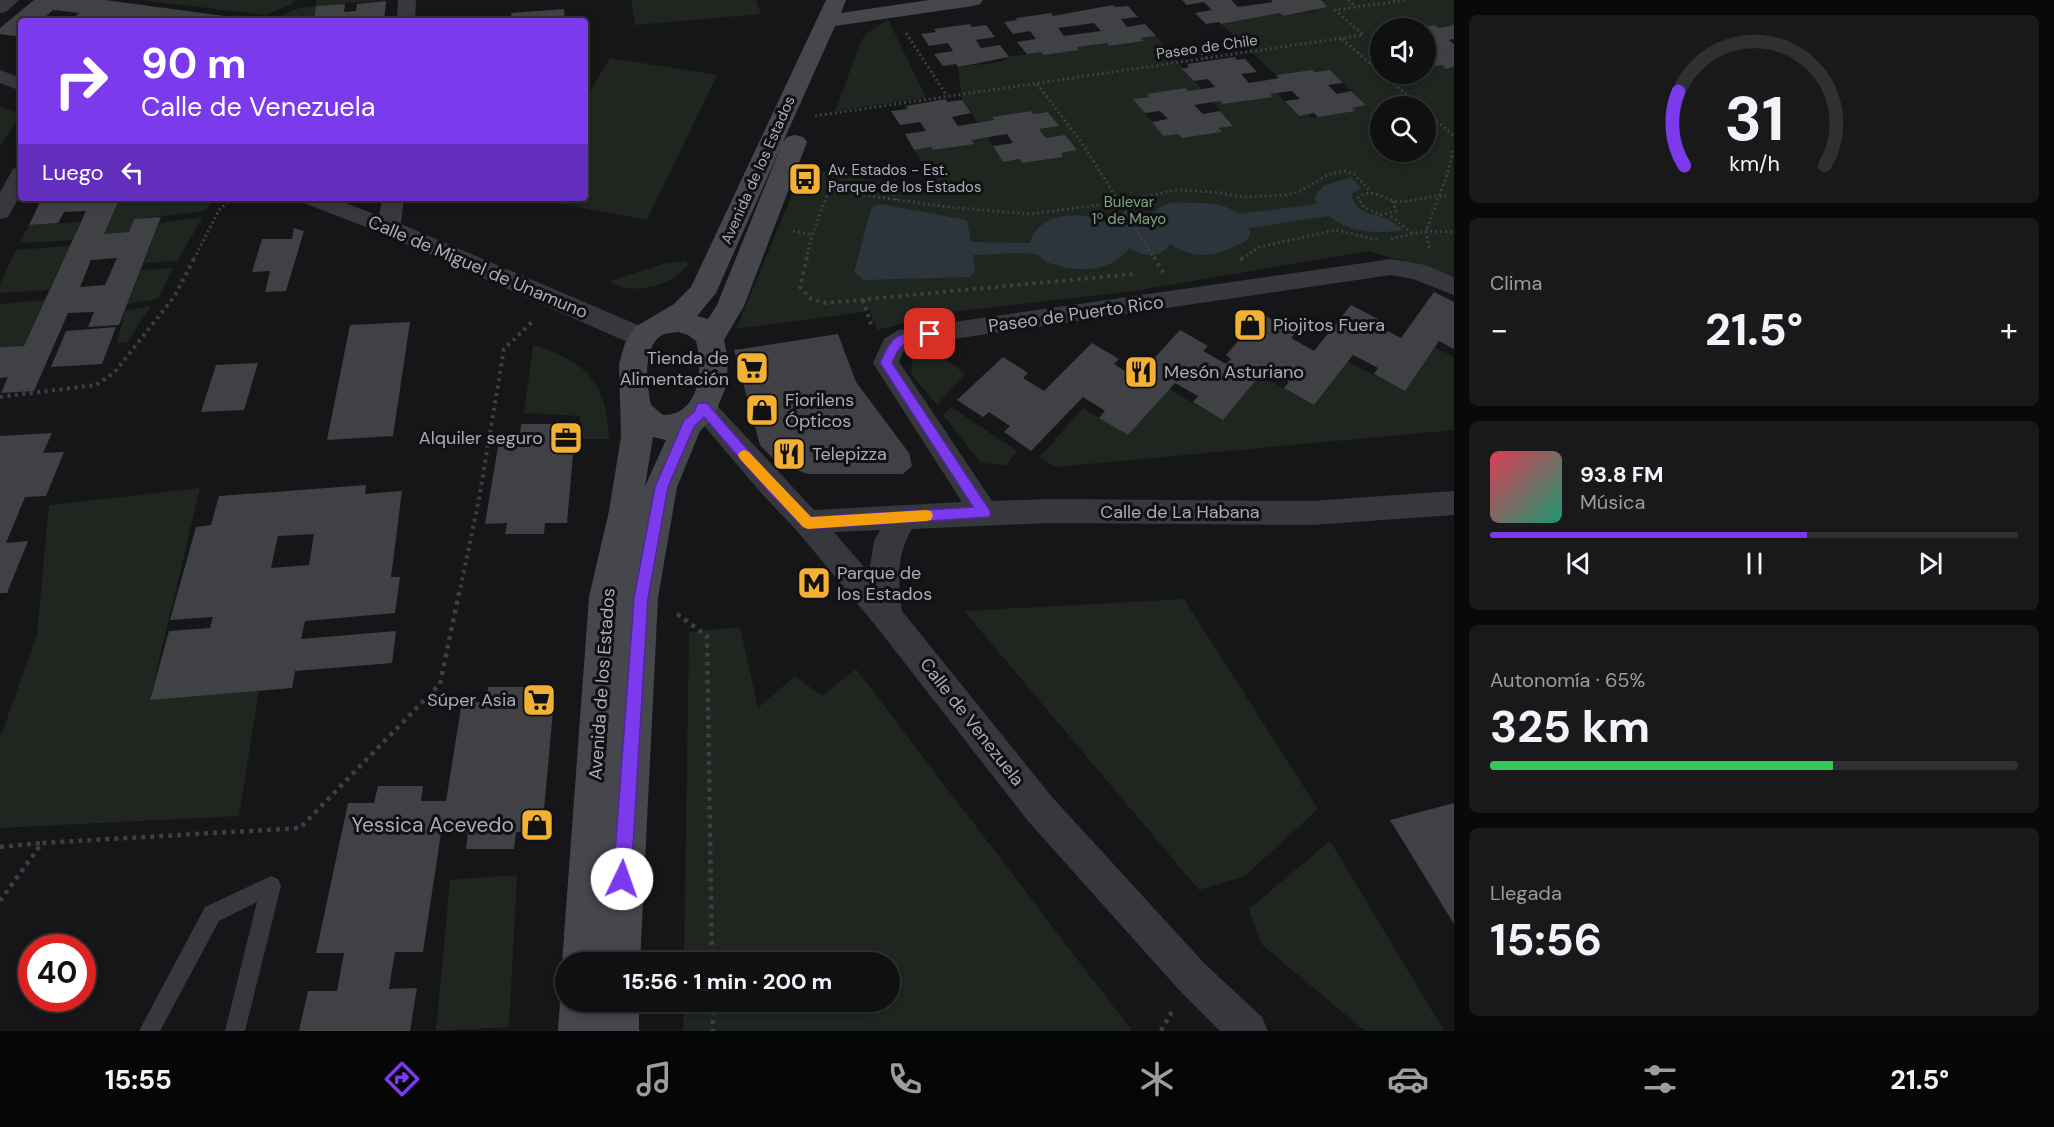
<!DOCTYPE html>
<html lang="es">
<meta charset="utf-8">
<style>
:root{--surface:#101012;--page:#19191b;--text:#f1f3f6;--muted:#9c9d9f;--line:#303032;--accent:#7c3aed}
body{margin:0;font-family:"DM Sans",sans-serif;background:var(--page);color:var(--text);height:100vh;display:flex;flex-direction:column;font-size:22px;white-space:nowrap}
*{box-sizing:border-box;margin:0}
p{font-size:20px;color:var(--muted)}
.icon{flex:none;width:33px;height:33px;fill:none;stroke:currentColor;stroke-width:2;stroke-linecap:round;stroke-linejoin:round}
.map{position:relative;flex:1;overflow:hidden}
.details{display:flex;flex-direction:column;gap:15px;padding:15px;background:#09090a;width:600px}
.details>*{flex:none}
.banner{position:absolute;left:18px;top:18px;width:570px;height:183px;border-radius:6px;box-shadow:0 3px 9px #0003,0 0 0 2px var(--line);background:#7c3aed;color:#fff;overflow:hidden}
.buttons{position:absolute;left:1370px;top:18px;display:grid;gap:12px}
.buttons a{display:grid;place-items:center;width:66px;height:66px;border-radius:50%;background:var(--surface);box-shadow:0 3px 9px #0003,0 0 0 2px var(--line);font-size:30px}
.speed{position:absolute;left:18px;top:934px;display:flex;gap:12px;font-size:30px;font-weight:700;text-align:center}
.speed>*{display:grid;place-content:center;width:78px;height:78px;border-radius:50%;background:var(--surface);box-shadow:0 3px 9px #0003,0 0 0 2px var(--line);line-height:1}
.speed .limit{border:9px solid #d22;background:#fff;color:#111}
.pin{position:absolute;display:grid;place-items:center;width:51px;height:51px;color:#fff;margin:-26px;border-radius:12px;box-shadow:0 3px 9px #0006}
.me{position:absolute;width:66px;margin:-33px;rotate:3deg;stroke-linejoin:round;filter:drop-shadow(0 0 4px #0008)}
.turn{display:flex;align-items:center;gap:21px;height:126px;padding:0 24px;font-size:27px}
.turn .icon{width:78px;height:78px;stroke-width:2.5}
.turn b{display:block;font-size:42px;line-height:51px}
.then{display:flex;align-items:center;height:57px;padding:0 24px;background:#0003;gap:12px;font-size:22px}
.big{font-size:45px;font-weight:700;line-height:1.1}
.details .tile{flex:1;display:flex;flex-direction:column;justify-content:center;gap:9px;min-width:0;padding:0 21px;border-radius:9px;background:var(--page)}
.details .dial{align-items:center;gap:0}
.dial svg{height:156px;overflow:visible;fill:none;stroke:var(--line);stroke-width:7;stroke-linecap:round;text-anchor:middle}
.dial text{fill:var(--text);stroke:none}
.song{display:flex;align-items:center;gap:18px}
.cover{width:72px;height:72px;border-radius:9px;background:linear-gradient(135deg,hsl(350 70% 55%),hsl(160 70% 35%))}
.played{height:6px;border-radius:3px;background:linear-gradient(90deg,var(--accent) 60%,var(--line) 60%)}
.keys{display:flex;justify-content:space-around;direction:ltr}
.heat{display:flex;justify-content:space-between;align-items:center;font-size:33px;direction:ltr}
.charge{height:9px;border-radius:4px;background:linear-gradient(90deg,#34c759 65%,var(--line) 0)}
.trip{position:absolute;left:555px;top:952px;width:345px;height:60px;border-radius:30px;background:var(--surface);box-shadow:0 3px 9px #0003,0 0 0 2px var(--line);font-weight:700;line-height:60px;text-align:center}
.tab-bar{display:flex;height:96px;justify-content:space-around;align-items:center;background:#060607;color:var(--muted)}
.tab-bar .icon{width:42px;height:42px}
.tab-bar .on{color:var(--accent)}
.tab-bar b{font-size:27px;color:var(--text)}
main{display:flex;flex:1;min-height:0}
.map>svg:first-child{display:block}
</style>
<main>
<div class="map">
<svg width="1454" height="1031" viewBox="0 0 1454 1031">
<rect width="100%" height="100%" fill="#161618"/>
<!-- green -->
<path fill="#1e261f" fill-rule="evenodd" d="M140,0H296L292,4L266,15Z
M316,0H386L317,6L314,21H276C286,10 302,7 316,6Z
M631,0H756L761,14L635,25Z
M1321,0H1454V25L1425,30L1380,28V74H1425V64L1429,67L1442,65L1446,69L1454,67V276L1368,251L1135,291L951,312L877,330L870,311L736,329L803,168L939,192L914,150L931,147L933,150L973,144L971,140L987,137L1003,162L1020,159L1023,163L1063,157L1039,129L1059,126L1048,112L1033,114L1031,111L993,117L994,120L978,123L962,100L958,67L1000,62L1009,57L1041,52L1044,55L1079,50L1077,47L1107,43L1109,46L1143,41L1141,38L1156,36L1201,89L1188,91L1185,88L1148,94L1149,97L1134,99L1163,136L1178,134L1182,138L1222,132L1219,128L1233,125L1212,102L1220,101L1223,104L1272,97L1270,94L1277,93L1299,116L1307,114L1311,118L1354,111L1352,108L1366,105L1330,70L1315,72L1312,70L1276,75L1221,24L1280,13L1283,16L1316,11L1315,8L1328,7ZM1380,106H1425V152H1380Z
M888,19L926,98L835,111L861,41L866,34Z
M610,58L717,75L647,220L530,198H585V100Z
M0,106L21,114L0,147Z
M120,198H213L206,211L134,219L129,232L104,234Z
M203,217L177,261L144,263L159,223Z
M81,222L72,240L19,243L29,225Z
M70,246L49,290L0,293V284L16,250Z
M686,261L688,265C683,270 677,277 670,280C654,288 625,294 610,281L666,263Z
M173,268L158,299L128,304L141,270Z
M45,300L24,346L0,347V304Z
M151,306L126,343H117L125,311Z
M533,345C586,361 607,382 609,439H583L580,416L524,413Z
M1435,347L1454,357V430L1055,467L1040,457L1083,408L1128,435L1169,389L1223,420L1260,375L1314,405L1348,362L1404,390Z
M924,352H937L965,374L937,405L911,374L912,357Z
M951,407L1017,451L1007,465L981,463L943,415Z
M200,488L150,699L259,690L239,816L0,828V738L37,635L49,505Z
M1184,599L1318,809L1245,876L1199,890L964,611Z
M740,627L758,708L795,676L822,696L856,669L1132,1031H683L684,1002H890V963H684L689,632Z
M1330,841L1444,1031H1365L1261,944L1249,909Z
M517,875L509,1027L436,1031L450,880Z"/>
<!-- water -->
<path fill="#2c353c" d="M1351,177L1361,188L1351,194C1358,218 1376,212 1391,221C1395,223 1399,227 1403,230C1378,234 1349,233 1329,216L1249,228C1252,238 1247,241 1238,245C1212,257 1196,260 1170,244C1162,259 1141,256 1129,248C1111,274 1076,272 1049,263C1044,261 1042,257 1038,255C1028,251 986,255 973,255L975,271L970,277L864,280L854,272L871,209L874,205L880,204L967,220L971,242L1030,243C1038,211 1083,211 1109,222C1118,207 1138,212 1151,218C1164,198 1177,203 1197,203C1213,203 1225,204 1238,214L1317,204L1315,197L1323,186Z"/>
<!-- building -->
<path fill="#404145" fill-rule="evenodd" d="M34,0H105L262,21H124L125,19L100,16L95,21H70L79,13L53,10L41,21H21V37L0,34V28Z
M1182,0H1231L1238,7L1273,2L1271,0H1321L1328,7L1283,16L1280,13L1221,24L1219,22L1206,24L1195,13L1212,10L1204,2L1187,5Z
M386,1L384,21H314L316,6L345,4L344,12L356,11L357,4Z
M1113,5L1115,7L1128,6L1138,17L1121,19L1127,27L1145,24L1156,36L1141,38L1144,41L1109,46L1107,43L1077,47L1079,50L1044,55L1041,52L1027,54L1017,42L1036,39L1030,31L1013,34L1004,22L1017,20L1016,18L1051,13L1053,16ZM1094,23L1101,31L1064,36L1058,28Z
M564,9L565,21H512L511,13Z
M970,24L972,27L986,25L995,37L976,40L981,48L1000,45L1009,57L958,67L956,64L943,66L934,54L953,51L948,43L929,46L921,34L936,32L934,29Z
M1435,25L1438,28L1454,25V39L1449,40L1454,44V67L1446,69L1442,65L1429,67L1425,64V53L1431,52L1425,47V27Z
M1235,57L1237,60L1245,59L1257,72L1241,74L1249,83L1279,78L1276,75L1312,70L1315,72L1330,70L1343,83L1328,85L1337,94L1351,91L1366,105L1352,108L1355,111L1318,117L1314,113L1299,116L1285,101L1300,99L1292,91L1270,94L1273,97L1223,104L1220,101L1194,105L1203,114L1220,111L1233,126L1219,128L1222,132L1182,138L1178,134L1163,136L1152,122L1168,119L1160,111L1145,113L1133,99L1149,97L1147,94L1185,88L1188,91L1215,87L1208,79L1194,81L1182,69L1189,67L1187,64Z
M946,99L947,102L962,100L971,113L952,117L958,126L994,120L992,117L1031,111L1033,114L1048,112L1059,126L1039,129L1046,138L1065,135L1077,150L1061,153L1063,157L1022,163L1020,159L1003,162L993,146L1013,143L1007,134L971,140L974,144L933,150L931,147L914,150L905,134L926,131L920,122L900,125L891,111L908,109L906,106Z
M42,198H120L104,234L129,232L134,219L161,217L119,325L88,327L94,312L68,313L34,391L1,393L8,377L0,378V347L24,346L86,211L64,212L58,223L29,225ZM117,258L105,285L80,287L91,260Z
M294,228L304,231L286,291L265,292L270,271L252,272L262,239H292Z
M1434,292L1454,302V349L1439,341L1405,391L1374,374L1378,368L1353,355L1314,405L1284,388L1289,382L1265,369L1223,420L1193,402L1198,396L1175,383L1128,435L1099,418L1105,411L1083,397L1031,451L1004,432L1010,426L989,412L983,417L957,400L1003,357L1028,373L1023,378L1044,391L1092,343L1119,359L1114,364L1136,378L1180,330L1208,346L1203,351L1226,364L1231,359L1226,355L1262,314L1296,332L1291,338L1314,351L1351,305L1380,320L1376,325L1401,338Z
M410,322L393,436L327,440L350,325Z
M116,327L102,364L51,367L66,331Z
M838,334L856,382L909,453L912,466L903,474H808L777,463L760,445L734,350Z
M258,363L244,410L201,412L216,365Z
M521,424H557L555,433H575L567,523H545L544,534H505L507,523L485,524L500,435H520Z
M52,433L43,453L64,452L46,496L25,497L6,543L28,541L7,593H0V436Z
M366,485L365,494L402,491L391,577H400L395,613L305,621L301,639L396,631L392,663L295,671L292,688L150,700L169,631L210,628L213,617L170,620L196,527L211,525L219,496ZM314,534L309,565L271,568L278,536Z
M488,687H532L530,700H554L542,832H516L514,849H466L468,833H441L423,952H395L392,970L389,989L417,988L410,1031H299L308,991H337L344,953H316L348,803H374L378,786H423L421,801H446L462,702H487Z
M1454,803V924L1390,820Z"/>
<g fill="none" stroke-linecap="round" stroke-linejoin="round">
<!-- path-far2 -->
<path stroke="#3d3f44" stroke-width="3" stroke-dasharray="2 3" stroke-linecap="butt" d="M1348,0L1356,7
M906,33L947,96
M1342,39L1380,72
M1195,46L1206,58
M1382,74L1420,106
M1037,84L1082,143L1155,259
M1425,111L1454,136
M815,116L1363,35L1335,10L1406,0
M892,184L896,200
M1393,201L1396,211L1380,215L1364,207L1358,198C1370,187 1382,198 1395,201C1412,204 1430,193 1448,197
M1391,216L1414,235
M793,231L812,235
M1391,239L1426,231L1454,232
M1429,248L1426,231L1447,175L1454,148
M194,259L219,210L232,198
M806,259L812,235L827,195L835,191L948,207L1031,214L1119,202L1177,190L1214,192L1243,197L1286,195L1299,192L1329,174L1346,171L1354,174L1371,192
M1242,259L1259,247L1336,230L1378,240"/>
<!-- path-far1 -->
<path stroke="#3d3f44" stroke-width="4" stroke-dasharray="3 4.5" stroke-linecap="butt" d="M807,257L800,287L811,299L826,303L1134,274
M1154,257L1164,274
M1240,260L1244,257
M863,300L872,327
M0,397L96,385L114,373L174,297L195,257
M459,595L479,499L504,349L533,321"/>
<!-- path -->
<path stroke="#3d3f44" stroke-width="4.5" stroke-dasharray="4 5" stroke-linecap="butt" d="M677,614L707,636L712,963
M0,847L41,843
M0,901L42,843L300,828L440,684L459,593
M713,1002V1031
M1161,1031L1174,1008"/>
<!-- lane -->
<path fill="#37383d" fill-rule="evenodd" d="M271,876L278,879L281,886L245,1031H225L257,902L219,921L160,1031H139L205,907Z"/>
<!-- street -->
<path fill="#37383d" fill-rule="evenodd" d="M0,0H19L6,12L0,13Z
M398,0H416L415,21H397Z
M0,70L21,78V91L0,83Z
M21,167V194L8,217L0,219V192L13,169Z
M301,198H333L379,216L382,198H404L401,224L652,331L655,338L652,345L643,347L634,345L381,233L304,203Z
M1391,259L1425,265L1454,277V295L1413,279L1391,275L913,345L903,352L899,362L992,501L1049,499L1311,501L1454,491V515L1311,525L1049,523L912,529C896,555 898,581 902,611L1052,797L1205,964L1262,1017L1268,1031H1220L1179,990L1028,821L876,626L798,532L762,494L694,414L690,407L694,400L703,397L712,400L814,510L962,502L873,363L884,339L898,330ZM880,530L874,541L869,573L834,532Z"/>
<!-- secondary -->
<path fill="#45474d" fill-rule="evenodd" d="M826,0H846L841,13L929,0H983L980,4L973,6L835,26L783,142L787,137L795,135L803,137L807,142L744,306L724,340L728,361L726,387L713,418L700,431L677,487L658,598L640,963H566V971L562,963L589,597L609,511L621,437L619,364L625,343L635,327L674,304L691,287ZM782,144L717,305L708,319L697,316L716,293ZM678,332L688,335L696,341C704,369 699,416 663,415L651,405C647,386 641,345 664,334C668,333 674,333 678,332ZM653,437L666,440L645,486Z
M566,988V1002H639V1031H558L560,1002Z"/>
</g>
<!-- route -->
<path fill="#7c3aed" stroke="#51269a" stroke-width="1.5" d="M930,329L935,334L934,337C911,343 902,337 892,363L989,509L991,513L989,517L808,529L803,527L767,490L704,417L694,427L668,487L648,598L631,879L628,885L622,888L616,885L613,879L634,598L655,487L684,420L694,412L698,403H707L776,482L811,517L973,507L880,363C892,333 899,333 930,329Z"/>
<!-- slow -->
<path fill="#f59e0b" d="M744,450L749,452L811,517L926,510L931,511L933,515L931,520L926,521L808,529L803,527L740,459L738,455L740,452Z"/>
<!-- icons -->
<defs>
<symbol id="bus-square" viewBox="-11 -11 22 22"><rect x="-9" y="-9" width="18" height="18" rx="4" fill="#f2b134" stroke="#111113"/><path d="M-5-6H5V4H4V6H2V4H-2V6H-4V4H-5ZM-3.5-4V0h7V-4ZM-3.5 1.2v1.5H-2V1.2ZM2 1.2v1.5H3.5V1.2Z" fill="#111"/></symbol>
<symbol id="shop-square" viewBox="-11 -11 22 22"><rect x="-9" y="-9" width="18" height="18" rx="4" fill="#f2b134" stroke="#111113"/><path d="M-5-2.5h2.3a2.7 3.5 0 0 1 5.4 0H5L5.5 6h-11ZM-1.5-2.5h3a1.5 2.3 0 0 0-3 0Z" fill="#111"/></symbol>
<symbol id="supermarket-square" viewBox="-11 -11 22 22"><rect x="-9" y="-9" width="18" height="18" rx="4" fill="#f2b134" stroke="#111113"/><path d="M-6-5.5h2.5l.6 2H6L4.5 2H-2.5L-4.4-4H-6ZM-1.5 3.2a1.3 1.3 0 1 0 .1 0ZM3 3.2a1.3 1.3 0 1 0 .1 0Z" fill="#111"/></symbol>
<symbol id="restaurant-square" viewBox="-11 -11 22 22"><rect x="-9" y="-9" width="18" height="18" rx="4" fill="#f2b134" stroke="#111113"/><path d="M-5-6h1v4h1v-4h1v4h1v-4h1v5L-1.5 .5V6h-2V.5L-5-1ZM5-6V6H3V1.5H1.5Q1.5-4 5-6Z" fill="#111"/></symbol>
<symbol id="office-square" viewBox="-11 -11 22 22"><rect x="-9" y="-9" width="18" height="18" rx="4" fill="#f2b134" stroke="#111113"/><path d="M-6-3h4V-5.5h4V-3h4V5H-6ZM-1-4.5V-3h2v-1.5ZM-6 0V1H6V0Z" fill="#111"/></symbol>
<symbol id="metro-square" viewBox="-11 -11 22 22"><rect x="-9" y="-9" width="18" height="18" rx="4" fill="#f2b134" stroke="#111113"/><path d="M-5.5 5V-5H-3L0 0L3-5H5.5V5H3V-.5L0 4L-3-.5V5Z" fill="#111"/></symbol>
</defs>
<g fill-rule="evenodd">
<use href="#bus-square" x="786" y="160" width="38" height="38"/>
<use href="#shop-square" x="1231" y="306" width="38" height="38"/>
<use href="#supermarket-square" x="733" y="349" width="38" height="38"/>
<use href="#restaurant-square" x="1122" y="353" width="38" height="38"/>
<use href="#shop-square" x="743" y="391" width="38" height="38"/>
<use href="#office-square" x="547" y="419" width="38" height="38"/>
<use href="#restaurant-square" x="770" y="435" width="38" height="38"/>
<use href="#metro-square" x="795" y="564" width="38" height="38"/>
<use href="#supermarket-square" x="520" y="681" width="38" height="38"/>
<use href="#shop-square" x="518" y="806" width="38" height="38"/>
</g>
<g text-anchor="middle" stroke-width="6" stroke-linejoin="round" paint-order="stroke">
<!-- far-street labels -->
<g font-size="15" fill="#a8adb8" stroke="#111113">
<text transform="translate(1207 47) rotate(-8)" y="5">Paseo de Chile</text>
<text transform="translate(758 170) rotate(-66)" y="5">Avenida de los Estados</text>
</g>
<!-- far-poi labels -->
<g font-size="15" fill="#a8adb8" stroke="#111113" text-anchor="start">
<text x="828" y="175">Av. Estados - Est.<tspan x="828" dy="17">Parque de los Estados</tspan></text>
</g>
<!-- far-park labels -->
<g font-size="15" fill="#7fa381" stroke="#111113">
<text x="1129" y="207">Bulevar<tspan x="1129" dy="17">1º de Mayo</tspan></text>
</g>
<!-- street labels -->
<g font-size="18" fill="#a8adb8" stroke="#111113">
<text transform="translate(478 267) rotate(23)" y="6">Calle de Miguel de Unamuno</text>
<text transform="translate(1076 314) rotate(-8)" y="6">Paseo de Puerto Rico</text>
<text x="1180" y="518">Calle de La Habana</text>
<text transform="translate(602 684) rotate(-86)" y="6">Avenida de los Estados</text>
<text transform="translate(972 722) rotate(52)" y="6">Calle de Venezuela</text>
</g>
<!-- poi labels -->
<g font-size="18" fill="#a8adb8" stroke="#111113" text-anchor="start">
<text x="1273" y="331">Piojitos Fuera</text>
<text x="729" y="364" text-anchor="end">Tienda de<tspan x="729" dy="21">Alimentación</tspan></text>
<text x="1164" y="378">Mesón Asturiano</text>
<text x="785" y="406">Fiorilens<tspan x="785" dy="21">Ópticos</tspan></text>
<text x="543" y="444" text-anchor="end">Alquiler seguro</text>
<text x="812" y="460">Telepizza</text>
<text x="837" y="579">Parque de<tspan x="837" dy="21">los Estados</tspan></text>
<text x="516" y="706" text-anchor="end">Súper Asia</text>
</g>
<!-- near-poi labels -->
<g font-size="21" fill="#a8adb8" stroke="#111113" text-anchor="end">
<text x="514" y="832">Yessica Acevedo</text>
</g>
</g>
</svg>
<div class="buttons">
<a><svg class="icon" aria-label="sound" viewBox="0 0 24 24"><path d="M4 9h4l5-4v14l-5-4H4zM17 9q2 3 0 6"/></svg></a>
<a><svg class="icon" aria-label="search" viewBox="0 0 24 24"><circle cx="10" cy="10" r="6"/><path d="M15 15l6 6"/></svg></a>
</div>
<div class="speed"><div class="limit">40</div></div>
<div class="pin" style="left:930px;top:334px;background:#d93025"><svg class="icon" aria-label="arrive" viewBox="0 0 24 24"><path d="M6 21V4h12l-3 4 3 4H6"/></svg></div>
<svg class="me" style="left:622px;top:879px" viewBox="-20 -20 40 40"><circle r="19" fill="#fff"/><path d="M0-13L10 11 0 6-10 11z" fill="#7c3aed"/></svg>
<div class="trip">15:56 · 1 min · 200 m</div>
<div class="banner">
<div class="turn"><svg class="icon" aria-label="right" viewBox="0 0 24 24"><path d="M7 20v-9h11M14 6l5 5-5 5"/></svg><div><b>90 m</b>Calle de Venezuela</div></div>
<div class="then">Luego<svg class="icon" aria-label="left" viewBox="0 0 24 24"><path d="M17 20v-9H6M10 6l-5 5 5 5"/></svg></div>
</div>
</div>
<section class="details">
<div class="tile dial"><svg viewBox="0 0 100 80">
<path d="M14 69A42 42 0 1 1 86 69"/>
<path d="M14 69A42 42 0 0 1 11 31" stroke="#7c3aed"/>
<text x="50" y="56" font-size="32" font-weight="700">31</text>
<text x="50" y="72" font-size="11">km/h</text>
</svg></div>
<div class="tile"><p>Clima</p>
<div class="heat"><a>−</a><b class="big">21.5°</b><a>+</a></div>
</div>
<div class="tile">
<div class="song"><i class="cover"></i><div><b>93.8 FM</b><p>Música</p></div></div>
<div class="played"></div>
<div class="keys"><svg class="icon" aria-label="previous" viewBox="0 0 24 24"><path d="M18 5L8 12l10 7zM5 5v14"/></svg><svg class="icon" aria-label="pause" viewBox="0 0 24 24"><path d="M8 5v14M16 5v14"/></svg><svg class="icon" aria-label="next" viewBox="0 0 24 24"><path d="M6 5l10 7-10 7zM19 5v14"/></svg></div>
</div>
<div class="tile"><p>Autonomía · 65%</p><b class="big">325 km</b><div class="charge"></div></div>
<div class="tile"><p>Llegada</p><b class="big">15:56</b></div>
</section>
</main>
<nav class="tab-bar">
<b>15:55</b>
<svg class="icon on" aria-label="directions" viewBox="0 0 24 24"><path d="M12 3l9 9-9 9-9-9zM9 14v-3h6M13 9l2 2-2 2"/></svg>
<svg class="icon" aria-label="music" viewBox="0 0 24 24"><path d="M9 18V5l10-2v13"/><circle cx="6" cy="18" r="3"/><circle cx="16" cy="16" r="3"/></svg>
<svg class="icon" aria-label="phone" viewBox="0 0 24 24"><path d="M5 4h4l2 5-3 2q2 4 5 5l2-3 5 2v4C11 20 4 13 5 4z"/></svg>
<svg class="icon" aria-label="climate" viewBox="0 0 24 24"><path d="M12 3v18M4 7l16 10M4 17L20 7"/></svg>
<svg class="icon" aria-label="car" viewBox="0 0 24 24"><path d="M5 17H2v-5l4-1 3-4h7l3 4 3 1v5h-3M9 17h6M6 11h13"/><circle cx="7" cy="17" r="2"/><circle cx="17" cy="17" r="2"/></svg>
<svg class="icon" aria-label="filters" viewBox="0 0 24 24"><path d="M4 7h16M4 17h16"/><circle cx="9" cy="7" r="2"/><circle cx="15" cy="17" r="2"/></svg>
<b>21.5°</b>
</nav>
